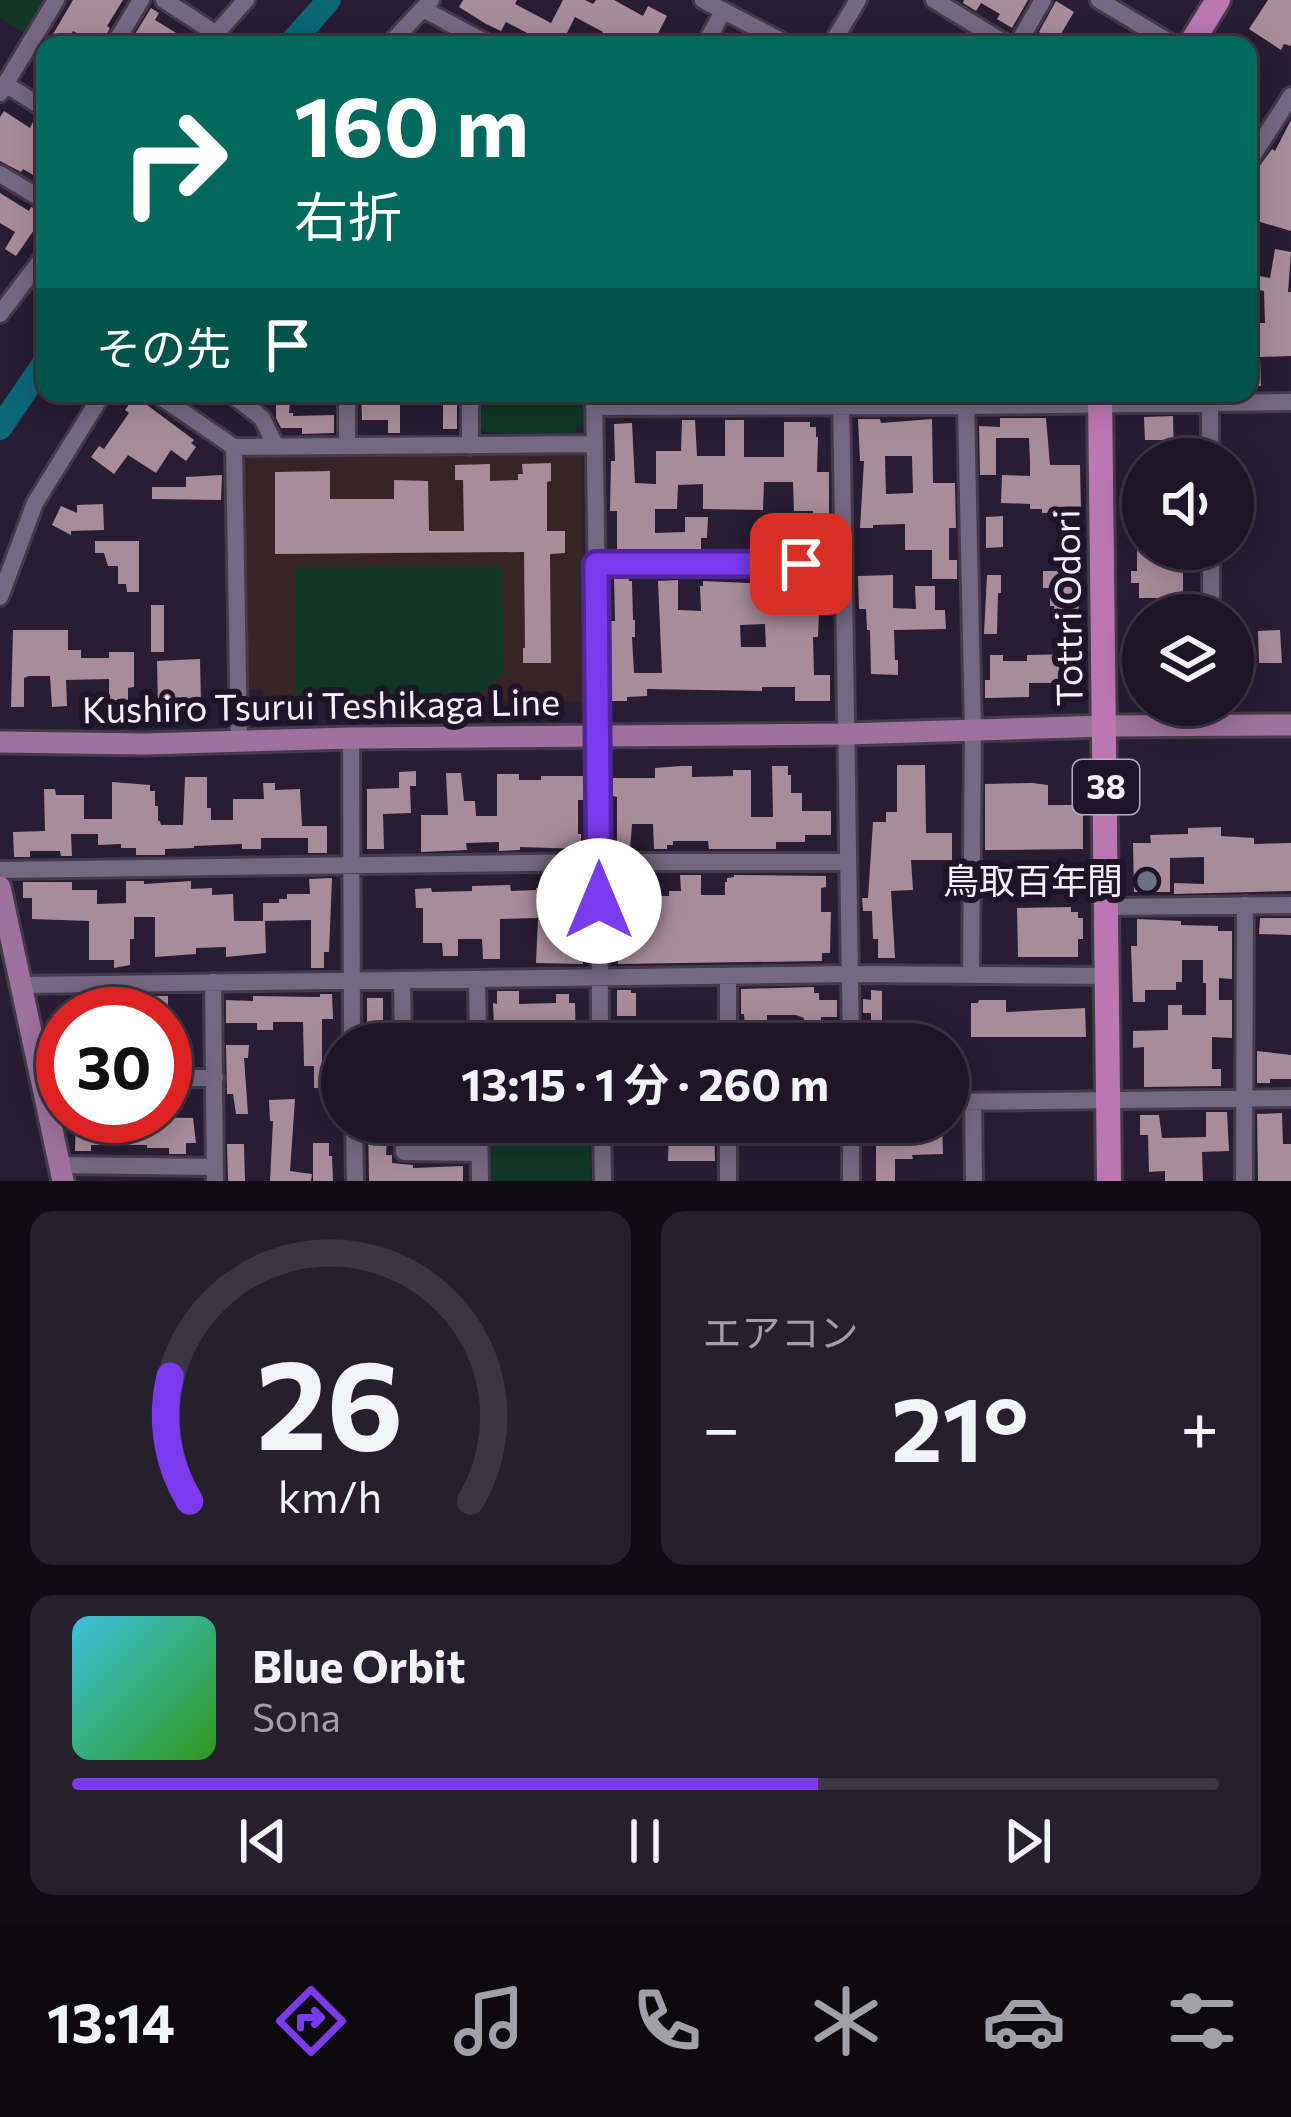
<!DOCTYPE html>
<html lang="ja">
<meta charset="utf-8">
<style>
:root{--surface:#1e1626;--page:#261f2e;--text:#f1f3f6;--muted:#a19fa7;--line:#3c3543;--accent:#7c3aed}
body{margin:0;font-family:Commissioner,"Noto Sans JP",sans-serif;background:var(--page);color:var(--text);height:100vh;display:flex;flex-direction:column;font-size:45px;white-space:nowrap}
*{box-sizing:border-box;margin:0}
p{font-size:39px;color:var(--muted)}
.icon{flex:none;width:66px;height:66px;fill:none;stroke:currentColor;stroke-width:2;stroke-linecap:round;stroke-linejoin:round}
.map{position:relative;height:1181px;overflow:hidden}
.drawer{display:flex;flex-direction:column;gap:30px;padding:30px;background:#100c15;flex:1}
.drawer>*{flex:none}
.guide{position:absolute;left:36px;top:36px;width:1221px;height:366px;border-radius:24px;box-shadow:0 6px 30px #0003,0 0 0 3px var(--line);background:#00695c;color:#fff;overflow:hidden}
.buttons{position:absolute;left:1122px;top:438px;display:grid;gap:24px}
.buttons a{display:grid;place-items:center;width:132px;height:132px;border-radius:50%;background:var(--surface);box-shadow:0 6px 30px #0003,0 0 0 3px var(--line);font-size:60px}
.speed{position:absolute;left:36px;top:987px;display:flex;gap:24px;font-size:60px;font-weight:700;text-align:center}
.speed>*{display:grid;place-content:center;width:156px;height:156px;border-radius:50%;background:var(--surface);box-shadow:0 6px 30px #0003,0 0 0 3px var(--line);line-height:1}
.speed .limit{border:18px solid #d22;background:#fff;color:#111}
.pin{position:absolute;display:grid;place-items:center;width:102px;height:102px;color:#fff;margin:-51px;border-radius:24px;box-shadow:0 6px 18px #0006}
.me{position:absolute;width:132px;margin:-66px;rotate:0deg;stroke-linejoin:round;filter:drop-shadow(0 0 9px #0008)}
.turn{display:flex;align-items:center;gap:42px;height:252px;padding:0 60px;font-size:54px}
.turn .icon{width:156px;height:156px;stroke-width:2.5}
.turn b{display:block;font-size:84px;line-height:102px}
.then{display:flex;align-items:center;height:114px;padding:0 60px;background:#0003;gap:24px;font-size:45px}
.big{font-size:90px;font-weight:700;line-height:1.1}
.drawer .tile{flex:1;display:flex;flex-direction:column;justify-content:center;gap:18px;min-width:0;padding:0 42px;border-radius:24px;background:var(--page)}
.drawer .dial{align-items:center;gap:0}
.dial svg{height:312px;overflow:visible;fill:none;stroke:var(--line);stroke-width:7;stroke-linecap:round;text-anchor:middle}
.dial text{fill:var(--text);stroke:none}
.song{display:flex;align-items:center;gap:36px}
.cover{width:144px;height:144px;border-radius:18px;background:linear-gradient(135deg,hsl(190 70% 55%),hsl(110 70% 35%))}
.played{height:12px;border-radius:6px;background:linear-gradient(90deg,var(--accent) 65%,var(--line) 65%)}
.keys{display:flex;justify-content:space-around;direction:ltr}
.heat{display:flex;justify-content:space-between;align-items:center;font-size:66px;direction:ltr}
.drawer .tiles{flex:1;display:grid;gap:30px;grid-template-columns:1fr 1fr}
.tile:last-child{grid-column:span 2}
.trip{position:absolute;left:321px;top:1023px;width:648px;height:120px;border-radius:60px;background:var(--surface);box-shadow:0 6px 30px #0003,0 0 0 3px var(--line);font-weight:700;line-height:120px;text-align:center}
.tab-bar{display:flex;height:192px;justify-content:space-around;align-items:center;background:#0c090f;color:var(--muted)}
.tab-bar .icon{width:84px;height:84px}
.tab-bar .current{color:var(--accent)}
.tab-bar b{font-size:54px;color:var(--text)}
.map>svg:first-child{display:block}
</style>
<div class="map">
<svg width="1291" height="1181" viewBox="0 0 1291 1181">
<rect width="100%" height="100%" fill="#281d32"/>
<!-- education -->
<path fill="#372427" d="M582,452V702L267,700L261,689H246L245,456Z"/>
<!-- green -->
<path fill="#103626" d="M0,0H43L24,33L0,19Z
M480,393H585V423L572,433H487L479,426Z
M501,566L503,673L477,695L294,694V567Z
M590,1144L591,1181H489V1145Z"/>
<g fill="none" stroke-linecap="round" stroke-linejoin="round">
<!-- river -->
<path stroke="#0a6776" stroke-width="24" d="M289,45L329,0
M0,428L45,362"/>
</g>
<!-- building -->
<path fill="#a98c9a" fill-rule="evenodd" d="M73,0H123L107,26L110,28L100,45L73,31L67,42L53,34Z
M463,0H517L515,4L551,23L563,0H585L593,4L596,0H614L643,16L648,6L667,16L652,45H596L603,32L575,17L561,45H523L529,34L506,22L501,31L486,24L459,7Z
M964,0H1028L1012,28L997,19L1000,14L981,3L976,11L963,3Z
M1268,0H1291V46L1284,44L1281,50L1249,29Z
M1056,1L1074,12L1056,42L1039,32Z
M151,8L159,13L155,20L178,34L172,45H142L132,39Z
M4,111L30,128L34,120L45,127V182L23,169L21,172L0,161V117Z
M1291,120V231L1250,219L1255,202L1248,199V186L1253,175L1272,149L1275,151Z
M0,193L29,211L31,207L45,214L16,256L5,249L15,232L0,223Z
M1275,249L1291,252L1288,292H1291V356L1260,357L1261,386H1248V323H1265L1264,291L1248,288V274L1270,278Z
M361,393H400V433H388V420H362Z
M443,393H457V429H443Z
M135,396L194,440L191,443L196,447L186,461L171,450L156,473L128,455L114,474L91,457L99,446L104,449L129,413L125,410Z
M276,403H290L289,413H293V416L334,415V433L302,434V428H281L276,418Z
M1173,416L1174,459H1162V440H1145L1144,417Z
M1000,418H1046L1050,465H1080L1081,512L1042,513V509H1030V504L1001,503L1002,475L1030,476V463L1029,438H996V475H980L979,426L1000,427Z
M858,419H880L881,423L932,419L933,483H955L956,528H949V560H957V579H932V550H905V524L873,525V528H860L864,461H860ZM885,456H912L913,493L886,494Z
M682,420H695L697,456H725V420H744V457H784V422H810V427H816V437H818L817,472H829V547H814L813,511H794L793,482H764L763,510L703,509V484L678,485L677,509H655V533L685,532V517H708L707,538H701V551H617V511H610L611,461H615L614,424L632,423L635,483L656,484V451H681Z
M551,463V481L547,482V531H565V553L550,554L551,663H523V648H525L524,552L275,554V472L330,471V499H394V480L428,481L429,531H464L463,480H455V465L490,464V481L518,480V474H523L522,464Z
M1128,470H1139L1140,484H1143V525H1129Z
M222,475L221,500L152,499V487H186V477Z
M103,504L104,530L71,531V535L52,525L61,506L77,513V505Z
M1003,516V547L986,548V517Z
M95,541H139V592H127L126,584H118V566H108L104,553H95Z
M1137,549H1194V563H1183V615H1172V598H1139V583H1131V571H1137Z
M1043,571H1080L1078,632H1059V617H1055L1054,606H1050V588H1043Z
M893,575V608L916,609L915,586H935V610H945L946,629L894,630L895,660H898V675L871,674L870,630H867L866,609H859L858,576Z
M987,575H1001V593H998L997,634H984Z
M614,577H628L629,581H632L633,620H635V637H632L634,673H662L658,581L678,580V610L701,611L700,586H703V581L788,585L787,577H826L825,612L819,613L818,637H813L814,675H830V701H795V687H762V691L647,689V696L627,697V701H612L611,621H615ZM765,624L766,647H741L740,625Z
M151,605H164V652H151Z
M13,630H68V650H81V658H109V652H134V687L128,688V706L109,707V679L66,680L67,706L52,707L50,676H29L24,678V707H11Z
M1280,630L1282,663H1259L1258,631Z
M1082,654V695H1057V683H1029V697L985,698V680H990V655H1003V661H1027V655Z
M200,659L201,705L158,707L157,661Z
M897,765H925L926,833H952V860H911L913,890L891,891L895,958H878V939H873L872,911H863L862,898H868L873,822H886V812H897Z
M681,766H692V777L733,776V770H751V817H773L772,766H788V775H791V793H802V811H831V835H805V842H776V849H709L708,841H673V845H667V849H654L653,824H632L630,849H617V797L613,796V778H655V768Z
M416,771V786H410L411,813L383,814L384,849H367V789L399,788V772Z
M446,773H461L464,801H475L476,816H497V774H519V780H541V776H586V800H578V834H581V849L520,847V850L499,851V842L466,843L467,850L421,852V815H448Z
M185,777H207V808H211V820H233V799H264L263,783H275V790L300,789L302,826H327V853H308V838H261V849H242V844L194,846V848L165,849V855H136V848H121V844L98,845V834H71L72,856H61L60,851H30V857H14L13,832L45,831L44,789H55L56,795H84V819H112V782L150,785V791H155V806H158V821H160L161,825H183Z
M1032,783L1048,785V805H1074L1083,815V849L985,850V784Z
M1221,827V836L1254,838V844L1291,843V891L1174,894V883L1204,884V857L1170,858V892H1134L1133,843H1151L1150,835L1188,834V828Z
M557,875H584L581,919H586L587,936H582L583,964L536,963L538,918L500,919V959H483L482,939H458V956H443L442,943H423V908H416L415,889L431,888L432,892L472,891V886L510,885L511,891L536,890V888H557Z
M615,875L637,878V896H669V891H681L680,875H701V895H725V882H727V878L734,877V875L826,876V887L821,888V912H831L830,953H822V961L618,964L616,921H623L622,893H615Z
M332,878L329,952H324V968H311V920L263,921V903H279V899H287V894H310L309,879Z
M126,881H144V884L191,881V889L212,888V895L233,894L234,921H265L266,953L226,957V947L196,948V954L155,957V917H134V939H130V965L114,968V960H89V921L32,919V898H23V882H72V890H97V904L126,903Z
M1071,907V912H1078V918H1083V939H1078V957H1018L1017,908Z
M1260,918H1291V935L1259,934Z
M1137,919L1181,921V925L1218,926V931H1232V979L1219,978V1000H1232V1038L1212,1037V1069H1221V1086L1144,1087V1047L1133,1048V1031L1168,1030V1005H1182V1015H1206V983H1203V960H1182V982H1176V990H1145V1002H1133L1131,946H1137Z
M814,987V993H819V1000H837V1017H821V1042H804V1018L796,1015H767V1039H746L744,1014H741V989Z
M617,990H631V993H636V1016H617Z
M871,990L882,991V1021H871V1013H863V999L871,1000Z
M497,991H519V1004L556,1003V994H569V1003H575L576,1044H560L561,1039L497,1041V1028H494L493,1003L497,1004Z
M320,994H332L333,1019H322V1065H332L333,1088H314V1066H304L303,1022H273V1030H257V1023H226V1000L253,1001V996L315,997H320Z
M147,996H168V1014H123V1004L148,1003Z
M367,998H383V1021H390V1044H367Z
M979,1000H1006V1012L1085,1008L1086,1037H971V1003H978Z
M682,1021H707V1044H682Z
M226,1045H249L248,1058H244L248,1114H236L233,1094H227Z
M1257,1051L1291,1055V1079H1270V1083H1257Z
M295,1099L290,1171L312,1174L311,1181H270L273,1121H270L269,1100Z
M1206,1112H1227L1229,1151L1202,1152L1203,1181H1165V1171L1149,1172L1148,1135H1140V1115H1159L1162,1138L1206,1137Z
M1282,1113L1283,1144H1291V1181H1258L1257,1114Z
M76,1116L193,1118L196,1143H186V1154H169V1148H147V1145H91V1151H75Z
M368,1122H388L386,1155H392V1163L413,1165V1168L463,1166V1181H369Z
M417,1122H459V1140L417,1139Z
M669,1122H714L715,1161H668Z
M916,1122H942L943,1154L912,1155L913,1159H895V1181H876V1145H867V1125L884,1124L885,1134L889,1133V1141H916Z
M313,1143H329V1156H332L333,1181H313Z
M227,1144H244L245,1181H228Z"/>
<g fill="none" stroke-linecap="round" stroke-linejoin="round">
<defs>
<path id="minor" d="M164,0L215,33
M703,0L789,45
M934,0L1008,45
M1099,0L1174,45
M423,9L490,45
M114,45L141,0
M206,45L246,0
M389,45L431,0
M705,45L723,11
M831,45L858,0
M1017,45L1043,0
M5,84L45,109
M0,93L56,0
M1248,163L1291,96
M0,174L45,201
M0,314L45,255
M155,393L234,447
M230,393L262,418L276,447
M347,393V445
M470,393V446
M594,393L599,735L600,1044
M841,393L851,1044
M1210,394V459
M966,406L973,730L971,974
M594,407L966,406L1291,402
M1211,549V615
M596,564H844
M0,597L35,503L103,393
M1212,705L1213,726
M351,738L352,1044
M239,740L234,447L595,444
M0,870L599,862H848
M1107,907L1291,905
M477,980L478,1044
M402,981L403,1044
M213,982L215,1181
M20,985L851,974L1107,976
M728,1044V977
M165,1078H215
M948,1102L1291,1098
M973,1102L974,1181
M354,1122L355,1181
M404,1122V1152L479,1153
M479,1122L480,1181
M602,1122L603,1181
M851,1122V1181
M60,1165L214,1167
M728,1181V1122
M1244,1181L1245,905"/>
<path id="major" d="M0,742L145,744L351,738L846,734L1106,726L1291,725
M0,887L63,1181"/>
<path id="highway" d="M1190,45L1218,0
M1100,393L1109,1181"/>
</defs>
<!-- minor casing -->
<use href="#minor" stroke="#443a4b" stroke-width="22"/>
<!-- major casing -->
<use href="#major" stroke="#443a4b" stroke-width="27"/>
<!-- highway casing -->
<use href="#highway" stroke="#443a4b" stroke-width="30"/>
<!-- minor -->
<use href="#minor" stroke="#756881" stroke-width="16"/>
<!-- major -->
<use href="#major" stroke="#9f719e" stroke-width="21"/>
<!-- highway -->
<use href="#highway" stroke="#bb77b1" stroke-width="24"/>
</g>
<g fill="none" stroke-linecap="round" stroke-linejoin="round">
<defs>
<path id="route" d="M599,901L596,564H801"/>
</defs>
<!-- route casing -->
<use href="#route" stroke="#51269a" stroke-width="30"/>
<!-- route -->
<use href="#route" stroke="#7c3aed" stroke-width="21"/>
</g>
<!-- markers -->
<circle fill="#6b7280" stroke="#1f1428" stroke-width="4.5" cx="1147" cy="881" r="12"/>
<g text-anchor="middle" stroke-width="12" stroke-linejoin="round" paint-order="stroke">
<!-- shield labels -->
<rect fill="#1f1428" stroke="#b6aebe" stroke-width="3" x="1073" y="760" width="66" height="54" rx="9"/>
<g font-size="33" font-weight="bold" fill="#f7f0fe">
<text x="1106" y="799">38</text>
</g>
<!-- street labels -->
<g font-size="36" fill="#f7f0fe" stroke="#1f1428">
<text transform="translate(1068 608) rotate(-91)" y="13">Tottri Odori</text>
<text transform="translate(321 706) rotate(-1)" y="13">Kushiro Tsurui Teshikaga Line</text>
</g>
<!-- poi labels -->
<g font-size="36" fill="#f7f0fe" stroke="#1f1428" text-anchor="end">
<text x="1123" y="894">鳥取百年間</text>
</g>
</g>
</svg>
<div class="buttons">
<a><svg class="icon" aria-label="sound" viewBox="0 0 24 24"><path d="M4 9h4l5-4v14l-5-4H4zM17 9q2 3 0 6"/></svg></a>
<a><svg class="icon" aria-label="layers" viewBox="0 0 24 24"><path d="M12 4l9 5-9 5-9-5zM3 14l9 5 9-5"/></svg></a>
</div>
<div class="speed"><div class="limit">30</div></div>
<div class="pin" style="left:801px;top:564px;background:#d93025"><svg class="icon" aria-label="arrive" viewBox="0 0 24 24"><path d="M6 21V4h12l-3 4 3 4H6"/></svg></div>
<svg class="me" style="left:599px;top:901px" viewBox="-20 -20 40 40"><circle r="19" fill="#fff"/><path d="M0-13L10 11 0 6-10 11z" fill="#7c3aed"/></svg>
<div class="trip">13:15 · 1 分 · 260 m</div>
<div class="guide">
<div class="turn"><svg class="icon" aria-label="right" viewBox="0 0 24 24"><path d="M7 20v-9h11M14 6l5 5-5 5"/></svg><div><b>160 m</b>右折</div></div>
<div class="then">その先<svg class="icon" aria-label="arrive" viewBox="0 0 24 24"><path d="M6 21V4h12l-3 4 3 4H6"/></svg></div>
</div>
</div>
<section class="drawer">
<div class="tiles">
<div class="tile dial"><svg viewBox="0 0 100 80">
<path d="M14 69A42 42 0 1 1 86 69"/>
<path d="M14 69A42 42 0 0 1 9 37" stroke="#7c3aed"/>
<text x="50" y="56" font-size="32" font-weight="700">26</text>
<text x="50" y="72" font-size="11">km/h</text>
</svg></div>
<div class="tile"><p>エアコン</p>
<div class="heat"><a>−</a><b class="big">21°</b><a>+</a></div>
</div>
<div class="tile">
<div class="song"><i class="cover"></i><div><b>Blue Orbit</b><p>Sona</p></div></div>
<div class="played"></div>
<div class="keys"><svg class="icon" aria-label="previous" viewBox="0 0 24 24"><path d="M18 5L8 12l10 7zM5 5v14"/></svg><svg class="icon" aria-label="pause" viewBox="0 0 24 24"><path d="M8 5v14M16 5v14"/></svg><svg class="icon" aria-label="next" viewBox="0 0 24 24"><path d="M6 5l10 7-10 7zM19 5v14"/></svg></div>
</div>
</div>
</section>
<nav class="tab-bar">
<b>13:14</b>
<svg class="icon current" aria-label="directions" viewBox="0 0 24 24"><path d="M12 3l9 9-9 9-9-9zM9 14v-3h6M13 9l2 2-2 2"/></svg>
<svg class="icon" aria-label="music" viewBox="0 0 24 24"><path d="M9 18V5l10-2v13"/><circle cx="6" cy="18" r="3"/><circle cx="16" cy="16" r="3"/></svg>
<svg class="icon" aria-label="phone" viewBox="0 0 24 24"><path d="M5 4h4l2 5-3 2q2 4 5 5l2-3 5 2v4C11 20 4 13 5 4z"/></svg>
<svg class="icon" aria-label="climate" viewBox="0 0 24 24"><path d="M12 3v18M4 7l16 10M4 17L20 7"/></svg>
<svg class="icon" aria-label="car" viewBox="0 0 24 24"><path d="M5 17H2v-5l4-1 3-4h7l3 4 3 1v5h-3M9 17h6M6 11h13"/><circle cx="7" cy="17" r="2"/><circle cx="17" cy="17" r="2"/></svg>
<svg class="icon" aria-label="filters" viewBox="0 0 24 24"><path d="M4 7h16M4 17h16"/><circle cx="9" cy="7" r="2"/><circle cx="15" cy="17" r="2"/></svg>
</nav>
